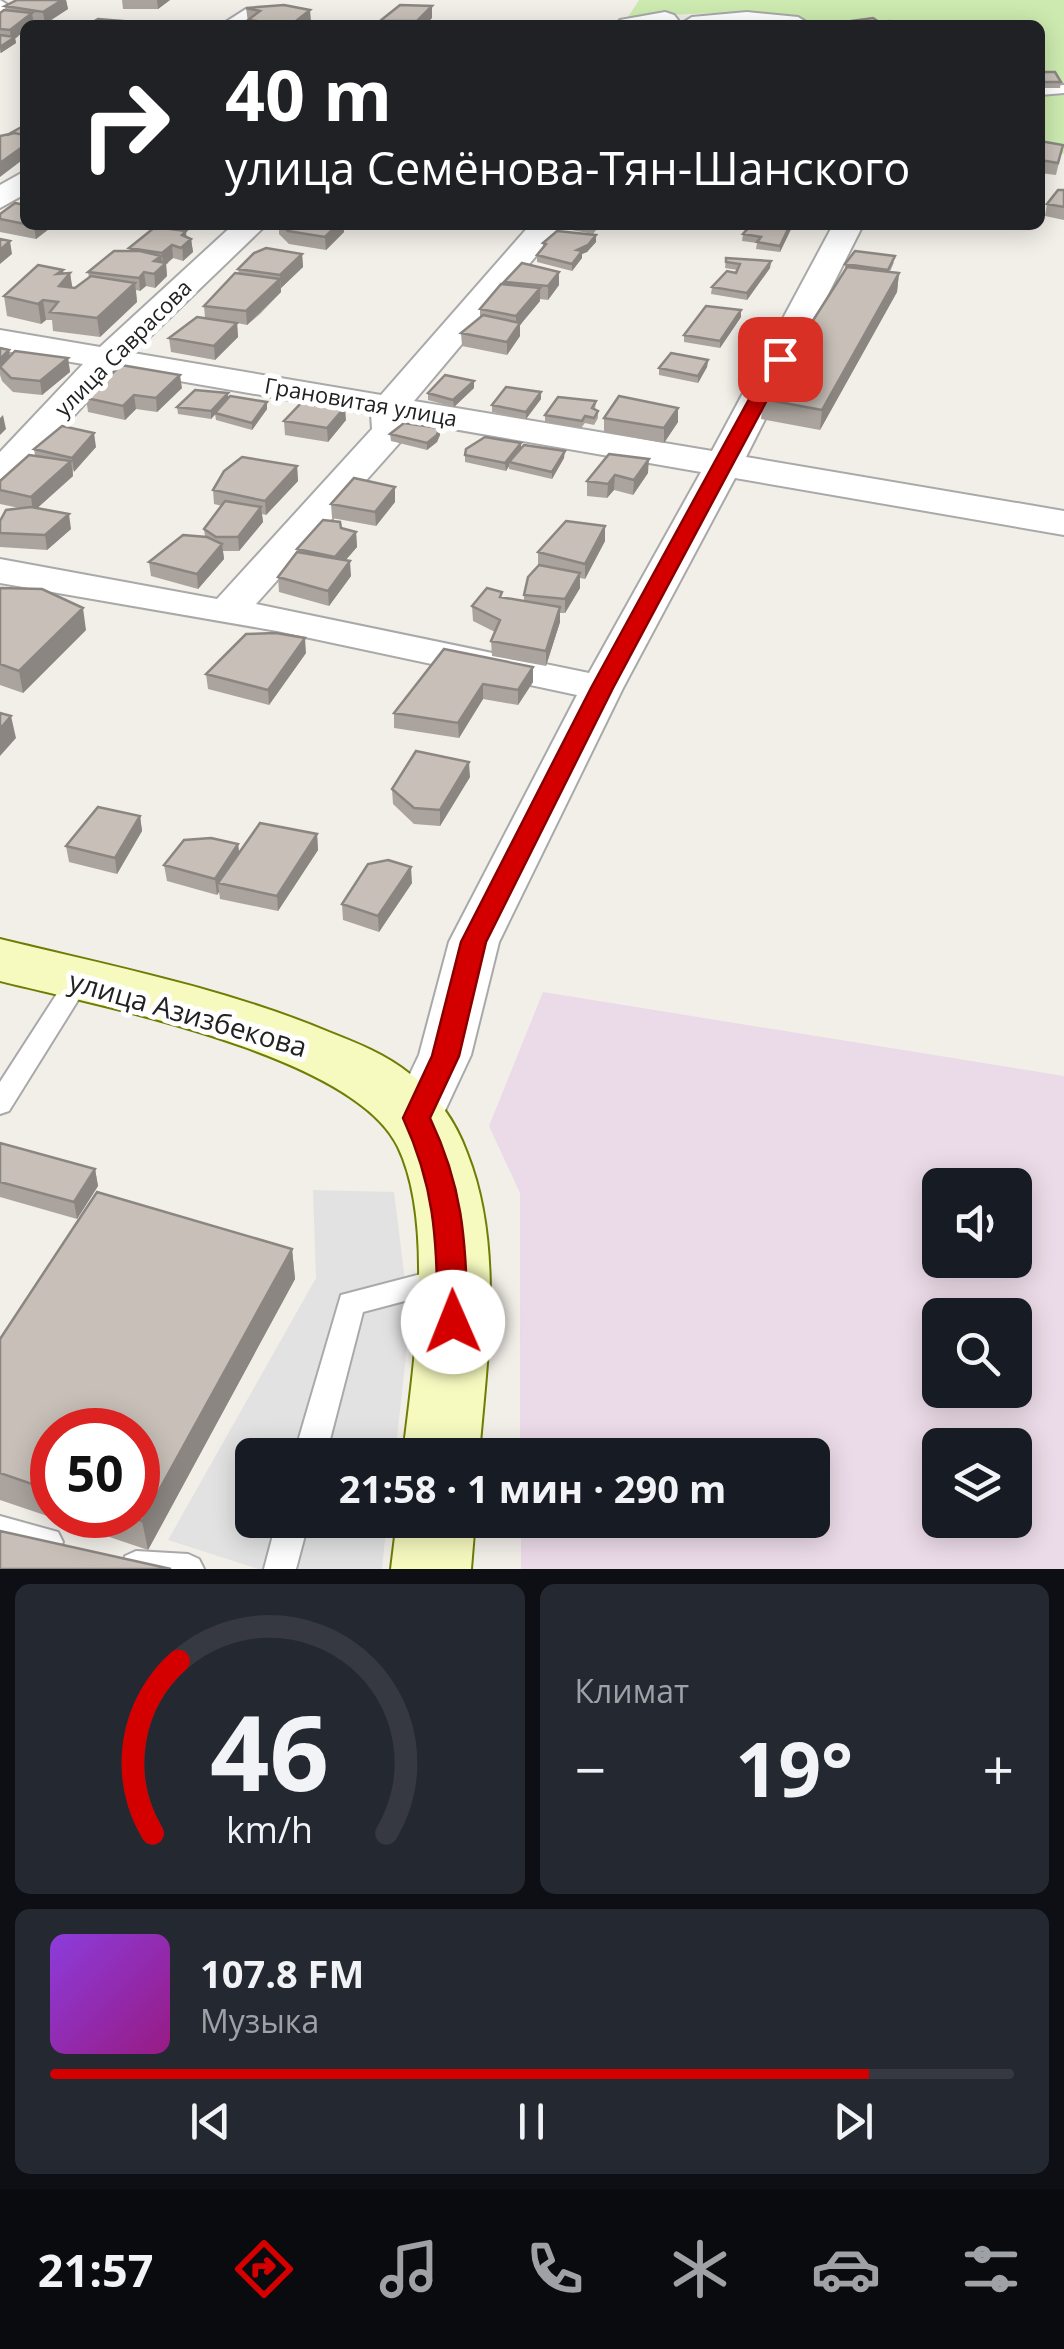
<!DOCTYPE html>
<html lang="ru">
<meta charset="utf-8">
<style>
:root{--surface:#171b24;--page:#242831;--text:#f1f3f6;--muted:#9ea1a6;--line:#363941;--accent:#d40000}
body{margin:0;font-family:"Open Sans",sans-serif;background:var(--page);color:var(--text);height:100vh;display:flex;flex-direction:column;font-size:38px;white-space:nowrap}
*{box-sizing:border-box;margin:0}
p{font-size:32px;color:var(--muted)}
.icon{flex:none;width:55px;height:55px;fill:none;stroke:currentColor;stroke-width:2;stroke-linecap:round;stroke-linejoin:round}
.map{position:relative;height:1569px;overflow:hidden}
.details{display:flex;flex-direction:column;gap:15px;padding:15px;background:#0d0f14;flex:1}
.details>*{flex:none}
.hud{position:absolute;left:20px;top:20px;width:1025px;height:210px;border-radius:15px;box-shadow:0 5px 25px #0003;background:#202124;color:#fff;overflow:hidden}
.fabs{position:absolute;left:922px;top:1168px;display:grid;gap:20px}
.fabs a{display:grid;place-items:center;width:110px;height:110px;border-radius:15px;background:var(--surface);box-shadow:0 5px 25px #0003;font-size:50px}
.speed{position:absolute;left:30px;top:1408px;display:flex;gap:20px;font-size:50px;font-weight:700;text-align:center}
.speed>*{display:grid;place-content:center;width:130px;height:130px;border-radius:50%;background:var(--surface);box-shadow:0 5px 25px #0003;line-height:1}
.speed .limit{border:15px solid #d22;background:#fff;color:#111}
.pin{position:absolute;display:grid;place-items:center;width:85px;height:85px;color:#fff;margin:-42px;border-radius:20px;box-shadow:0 5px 15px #0006}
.me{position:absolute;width:110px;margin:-55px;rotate:359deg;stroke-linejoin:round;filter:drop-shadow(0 0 8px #0008)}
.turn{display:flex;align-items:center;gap:35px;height:210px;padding:0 40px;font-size:45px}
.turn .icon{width:130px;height:130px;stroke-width:2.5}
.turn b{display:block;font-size:70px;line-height:85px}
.big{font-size:75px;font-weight:700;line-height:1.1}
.details .widget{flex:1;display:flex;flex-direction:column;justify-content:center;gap:15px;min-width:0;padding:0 35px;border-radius:15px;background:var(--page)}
.details .dial{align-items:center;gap:0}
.dial svg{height:260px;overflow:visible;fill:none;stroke:var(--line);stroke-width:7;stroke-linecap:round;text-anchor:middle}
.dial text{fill:var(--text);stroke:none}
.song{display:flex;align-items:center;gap:30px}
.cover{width:120px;height:120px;border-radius:15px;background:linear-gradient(135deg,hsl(270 70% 55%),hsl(310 70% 35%))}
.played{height:10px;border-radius:5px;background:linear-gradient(90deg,var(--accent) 85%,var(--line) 85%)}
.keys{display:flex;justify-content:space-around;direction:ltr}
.heat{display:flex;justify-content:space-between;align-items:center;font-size:55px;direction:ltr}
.details .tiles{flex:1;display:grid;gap:15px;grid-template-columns:1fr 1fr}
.widget:last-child{grid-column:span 2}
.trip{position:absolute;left:235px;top:1438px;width:595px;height:100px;border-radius:15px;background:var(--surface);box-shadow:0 5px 25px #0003;font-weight:700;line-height:100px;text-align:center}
.tab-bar{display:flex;height:160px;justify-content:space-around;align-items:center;background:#090b0e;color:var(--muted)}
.tab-bar .icon{width:70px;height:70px}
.tab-bar .current{color:var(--accent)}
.tab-bar b{font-size:45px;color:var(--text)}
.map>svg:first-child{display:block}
</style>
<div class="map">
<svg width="1064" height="1569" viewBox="0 0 1064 1569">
<rect width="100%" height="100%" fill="#f2efe9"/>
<!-- industrial -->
<path fill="#ebdbe8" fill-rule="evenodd" d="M543,992L1064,1076V1569H521V1520H812V1455H520V1193L489,1126ZM940,1185H1015V1260H940ZM940,1315H1015V1390H940ZM940,1445H1015V1520H940Z"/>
<!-- grass -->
<path fill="#cdebb0" d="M639,0H1064V154H1040V25H815C776,5 675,16 628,17Z"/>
<!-- parking -->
<path fill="#e2e2e2" d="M313,1190L394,1192L410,1320L395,1455H252V1520H387L382,1569H258L168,1540L316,1278Z"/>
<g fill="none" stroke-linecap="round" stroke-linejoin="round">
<defs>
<path id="lane" d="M1064,85V93L1040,95V87Z
M78,972L87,975L90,981L9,1111L0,1114V1082L69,975Z
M448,1267L458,1271L462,1279L458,1287L363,1312L326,1455H294L341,1295Z
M0,1516L58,1532L63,1542L58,1552L47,1556L0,1544Z
M277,1520H309L296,1569H264Z
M136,1551L188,1554L199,1559L204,1569H121L125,1556Z"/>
<path id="street" d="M0,0L13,8L9,14L0,17Z
M246,9L259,17L251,25H221Z
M665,12L674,15L678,20L674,25H616L620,20Z
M747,12L798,17L811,25H679L692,17Z
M25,171V194L0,208V185Z
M233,225H266L133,353L381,395L530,225H562L414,401L712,451L833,225H863L746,457L1064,511V535L735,478L623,688L499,942L471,1055L435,1132L416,1138L397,1132L389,1118L419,1055L449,942L577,695L277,631L0,583V559L217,599L372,429L371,414L116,370L13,482L0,485V452L83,364L0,350V330L100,347ZM407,421L701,472L589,673L256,604L403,439L408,431Z"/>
<path id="secondary" d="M0,939C110,966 224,988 329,1032C357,1043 387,1055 410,1074C436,1094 456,1122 467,1153C504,1246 487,1358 479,1455H403C413,1369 436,1226 398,1147C354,1054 96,1005 0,981Z
M397,1520H475L471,1569H391Z"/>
</defs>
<!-- lane casing -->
<use href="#lane" stroke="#a9a9a9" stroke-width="4"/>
<!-- street casing -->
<use href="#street" stroke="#a9a9a9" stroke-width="4"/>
<!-- secondary casing -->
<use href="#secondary" stroke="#707d05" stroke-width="4"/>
<!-- lane -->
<use href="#lane" fill="#fff" fill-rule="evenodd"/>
<!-- street -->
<use href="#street" fill="#fff" fill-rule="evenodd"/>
<!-- secondary -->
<use href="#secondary" fill="#f7fabf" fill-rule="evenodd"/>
</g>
<!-- wall -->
<path fill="#aba49e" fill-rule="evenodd" d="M17,0H66L68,9L45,24L33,22L34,25H25V31L15,38L16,43L0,53V13L5,10V6Z
M122,0H170L158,9H123Z
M246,8L311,21L306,25H243L248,22Z
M432,18L425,25H380V21Z
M1040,72L1061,82L1060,88H1040Z
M1040,141L1063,145L1056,175L1040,173Z
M1064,190V220L1045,216L1047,204Z
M25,205V225H54L36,239L0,232V214Z
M181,225H215L210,230Z
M279,225H343L344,232L326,250L289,244L279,234Z
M561,225H600L593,234L561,228Z
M793,225L780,252L756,249L757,243L742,241L743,234Z
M596,235V242L587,252L582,254V258L572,271L537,262V255L543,248V243Z
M187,237L191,239L193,252L183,261L173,258L166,264L167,276L155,288L146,286L140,291L136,290L137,302L100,337L53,331L52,320H46L41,324L7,316L4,296L63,270V274L70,273L72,287L75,288L89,278L88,272L130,251L129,248Z
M302,254L303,267L281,288V292L260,314L247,325L237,323L238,337L215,360L171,352L169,338L205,318L204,306L239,274L238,269Z
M726,258L771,261L770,268L747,300L711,294L712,287L737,270L725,268Z
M894,262L890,272L899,273L897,292L820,430L761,419L763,399L845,271V264Z
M504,282L559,285L548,300L540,299V301L520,325V336L507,355L462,346L461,333L480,317V309L504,284Z
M741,310V317L720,348L684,342V335Z
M0,348L9,350L10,356L68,358L70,372L42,395L13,392L2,381L0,375Z
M708,360L707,367L698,383L659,375V368Z
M182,388L157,412L136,409L125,420L88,412L86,398Z
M474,388L454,407L428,400V393Z
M228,393V398L267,409L252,430L216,420L215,414L211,419L178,414L177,407Z
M541,399L526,419L492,412V405Z
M596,401L595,410L598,411V418L594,425L585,423L581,428L545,422V415Z
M678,408V422L664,443L604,432V418Z
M346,420L328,442L285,435L284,421Z
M439,428L440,435L437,442L427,450L391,441L390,434Z
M521,443V448L564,458L552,479L509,469V466L506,471L465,462V455Z
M96,447L73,471V476L37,508L71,529L47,550L0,547V533L19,508L0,504V481L35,456L34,449Z
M609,454L648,473L633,495L614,490L607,498L587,496V481Z
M297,466L298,481L266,515L262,514L263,522L239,551H223L224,559L198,589L151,576L149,562L205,537L204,529L222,506L214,504L213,490Z
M395,502L376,526L332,518L331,504Z
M341,528L356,532L357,547L345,561L351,576L329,606L279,592L278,577L298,552L297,549Z
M605,541L585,579L580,578V588L565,613H560V622L546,666L492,656L491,641L495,632L473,621L472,606L502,597L524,601V595L538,566V552Z
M0,588L86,630L23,693L0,685Z
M444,649L533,682L518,705L483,699L459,738L394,728V713Z
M306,653L269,705L208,689L206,674Z
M470,777L440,826L414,824L393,804L392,789Z
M140,816L142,831L117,874L69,862L66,846Z
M317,834L318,850L278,911L220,899L219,892L217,895L167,881L164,865L238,844L239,853Z
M412,883L379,932L343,920L342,904Z
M0,1143L95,1169L98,1186L77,1219L0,1197Z
M292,1249L295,1279L148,1550L0,1500V1339ZM52,1430L138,1515H52Z"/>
<!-- shaded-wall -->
<path fill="#8b8681" d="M62,0H66L68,9L45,24L43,12Z
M157,0H170L158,9Z
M432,6V18L425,25H417V21Z
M310,10L311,21L306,25H291Z
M32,13L34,25H25V31L15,38L16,43L1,53L0,47L11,39L10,30Z
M25,145V158L0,177V163Z
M35,225H54L36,239L34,226Z
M337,225H343L344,232L326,250L325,237Z
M790,225H793L780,252V246Z
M186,231L187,243L191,239L193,252L183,261L182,235Z
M596,235V242L587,252L582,254V258L572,271V264L577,250Z
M10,241L12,254L0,264V250Z
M172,245L173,258L166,264L167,276L155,288L154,261L161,256L163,266L162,253Z
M302,254L303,267L281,288L280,275Z
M771,261L770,268L747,300V293Z
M63,270L64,280L70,273L73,292L61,305L57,274Z
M144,272L146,286L140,291L139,278Z
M559,272V285L548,300V286Z
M899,273L897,292L820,430L822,410Z
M280,279L281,292L247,325L246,311Z
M135,283L137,302L100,337L97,318Z
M540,288V301L520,325V336L507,355V342L516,328V316Z
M43,300L46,320L41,324L38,304Z
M741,310V317L720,348V341Z
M237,323L238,337L215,360L214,346Z
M9,350L11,364L0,368V359Z
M68,358L70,372L42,395L40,381Z
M708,360L707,367L698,383V376Z
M180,375L182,388L157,412L156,398Z
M474,381V388L454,407L453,400Z
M541,392V399L526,419V412Z
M228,393V401L211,419V411Z
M134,395L136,409L125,420L123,406Z
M267,402V409L252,430V423Z
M345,407L346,420L328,442L327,428Z
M678,408V422L664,443V428Z
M3,415L6,429L0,435V418Z
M439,428L440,435L437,442L427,450V443Z
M94,433L96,447L74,472L72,458Z
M521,443V450L509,462V466L506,471L505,463Z
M565,451L564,458L552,479V472Z
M649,459L648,473L633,495L634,480Z
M71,461L73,476L33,512L31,497Z
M297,466L298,481L266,515L265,501Z
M615,475L614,490L607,498L608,484Z
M395,487V502L376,526L375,512Z
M261,507L263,522L239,551L238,537Z
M69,514L71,529L47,550L45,535Z
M605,526V541L585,579V564Z
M356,532L357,547L336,571L335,557Z
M222,544L224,559L198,589L197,574Z
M350,561L351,576L329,606L328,591Z
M580,573V588L565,613V599Z
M560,607V622L546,666V651Z
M83,608L86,630L23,693L19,671Z
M305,638L306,653L269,705L268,690Z
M533,667V682L518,705V690Z
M483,684V699L459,738L458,723Z
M11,716L16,738L0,756V729Z
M469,762L470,777L440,826V810Z
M140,816L142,831L117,874L115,858Z
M317,834L318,850L278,911L277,896Z
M238,844L240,859L218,883L219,892L217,895L215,879Z
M411,867L412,883L379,932L378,916Z
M95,1169L98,1186L77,1219L74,1202Z
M292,1249L295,1279L148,1550L142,1521Z"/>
<!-- building -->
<path fill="#c7bfb8" stroke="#8b8681" stroke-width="2.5" d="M17,0H62L43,12L5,6Z
M284,5L310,10L291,25L248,20L260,11L246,8Z
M400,5L432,6L417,21H380Z
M4,10L32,13L10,30L0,29V13Z
M873,18L879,22L890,21L894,25H856L852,21Z
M98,19L135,22L131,25H88Z
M247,22L266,25H243Z
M0,35L15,37L0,47Z
M1040,72H1055L1061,82H1040Z
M25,125V135L14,133L7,135Z
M14,133L25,135V145L0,163V136Z
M1040,141L1063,145L1058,163L1040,160Z
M1058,190H1064V207L1047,204Z
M15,203L25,205V224L0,219V214Z
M282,225H337L325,237L288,231Z
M751,225H790L780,246L757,242L761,237L743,234Z
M155,227L186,231L182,235L191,239L181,248L172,245L162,253L129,248Z
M557,231L596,235L588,245L577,250L582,251L572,264L537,255L546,244L543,243Z
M0,239L10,241L0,250Z
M266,248L302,254L280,275L238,269L254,253Z
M114,251H140L161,256L154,261L166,263L154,274L144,272L139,278L88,272Z
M855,251L895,256L888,270L845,264Z
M726,258L771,261L747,293L712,287L727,271L736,273L740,264L726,262Z
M522,263L559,272L548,286L504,282Z
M38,265L63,270L57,274L70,273L59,286L75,288L91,276L135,283L97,318L50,312L58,302L43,300L38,304L4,296Z
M847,267L899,273L822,410L763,399Z
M235,273L280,279L246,311L204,306Z
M501,284L540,288L516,316L480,309Z
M706,306L741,310L720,341L684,335Z
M483,315L520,323L507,342L461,333Z
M197,317L237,323L214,346L169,338Z
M0,348L9,350L0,359Z
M15,351L68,358L40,381L11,378L0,367Z
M671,353L708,360L698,376L659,368Z
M121,365L180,375L156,398L134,395L123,406L86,398Z
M445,375L474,381L453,400L428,393Z
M506,387L541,392L526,412L492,405Z
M195,390L228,393L211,411L177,407Z
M230,396L267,402L252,423L215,413Z
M619,396L678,408L664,428L604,418Z
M558,397L596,401L592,408L598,411L594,418L585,416L582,421L545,415Z
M303,401L345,407L327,428L284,421Z
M404,423L439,428L437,435L427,443L390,434Z
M62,426L94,433L72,458L34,449Z
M485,437L521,443L505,463L465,455L466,449Z
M524,445L565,451L552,472L509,462Z
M609,454L649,459L634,480L615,475L608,484L587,481Z
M29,455L71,461L31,497L0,490V481Z
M242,457L297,466L265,501L213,490L224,471Z
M354,478L395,487L375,512L331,504Z
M225,501L261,507L238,537H216L204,529Z
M31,507L69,514L45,535L0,533V521L6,510Z
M323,520L340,522L341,528L356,532L335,557L297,549Z
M566,521L605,526L585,564L538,552Z
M183,535L207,537L222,544L197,574L149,562Z
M297,552L350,561L328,591L278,577Z
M539,565L580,573L565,599L524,595L528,577Z
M0,588L42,589L83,608L19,671L0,664Z
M487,588L502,592L500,597L560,607L546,651L491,641L500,620L472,606Z
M276,633L305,638L268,690L206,674L246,634Z
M444,649L533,667L518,690L483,684L458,723L394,713Z
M0,713L11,716L0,729Z
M416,751L469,762L440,810L414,808L392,789Z
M98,807L140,816L115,858L66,846Z
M260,823L317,834L277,896L218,883Z
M211,838L238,844L215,879L164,865L184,840Z
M388,860L411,867L378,916L342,904L368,864Z
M0,1143L95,1169L74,1202L0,1182Z
M97,1192L292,1249L142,1521L125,1515H138V1430H52V1491L0,1473V1339Z
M0,1531L171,1569H0Z"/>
<!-- route -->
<path fill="#d40000" stroke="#8a0000" stroke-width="2.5" d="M780,354L789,359L613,688L486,942L459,1056L430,1118C465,1192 465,1242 468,1322L463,1330L453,1334L442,1330L438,1322C436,1242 437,1192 403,1118L432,1056L461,942L591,688L771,359Z"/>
<g text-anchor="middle" stroke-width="10" stroke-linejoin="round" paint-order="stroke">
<!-- far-street labels -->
<g font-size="22" fill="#222" stroke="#fff">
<text transform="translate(123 348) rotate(-45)" y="8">улица Саврасова</text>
<text transform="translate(361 402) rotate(10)" y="8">Грановитая улица</text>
</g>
<!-- street labels -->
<g font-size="28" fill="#222" stroke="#fff">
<text transform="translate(188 1014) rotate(16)" y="10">улица Азизбекова</text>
</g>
</g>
</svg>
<div class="fabs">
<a><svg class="icon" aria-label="sound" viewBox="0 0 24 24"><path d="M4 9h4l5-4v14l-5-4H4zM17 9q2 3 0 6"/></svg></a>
<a><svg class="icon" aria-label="search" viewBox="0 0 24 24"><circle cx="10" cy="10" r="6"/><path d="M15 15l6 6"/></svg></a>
<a><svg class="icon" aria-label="layers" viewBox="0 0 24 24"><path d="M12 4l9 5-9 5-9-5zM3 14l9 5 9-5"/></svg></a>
</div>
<div class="speed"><div class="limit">50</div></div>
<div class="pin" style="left:780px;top:359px;background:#d93025"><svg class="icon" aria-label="arrive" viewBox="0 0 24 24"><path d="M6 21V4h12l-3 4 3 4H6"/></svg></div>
<svg class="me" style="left:453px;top:1322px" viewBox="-20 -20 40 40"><circle r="19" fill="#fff"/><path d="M0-13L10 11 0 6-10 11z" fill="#d40000"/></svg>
<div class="trip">21:58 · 1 мин · 290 m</div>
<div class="hud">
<div class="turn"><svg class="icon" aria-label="right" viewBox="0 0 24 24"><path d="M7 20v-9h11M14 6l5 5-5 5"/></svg><div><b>40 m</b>улица Семёнова-Тян-Шанского</div></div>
</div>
</div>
<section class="details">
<div class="tiles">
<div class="widget dial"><svg viewBox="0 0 100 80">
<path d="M14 69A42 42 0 1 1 86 69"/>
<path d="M14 69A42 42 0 0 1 22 16" stroke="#d40000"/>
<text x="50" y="56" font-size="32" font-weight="700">46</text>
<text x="50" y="72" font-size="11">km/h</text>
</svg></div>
<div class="widget"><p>Климат</p>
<div class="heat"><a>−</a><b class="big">19°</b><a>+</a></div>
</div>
<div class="widget">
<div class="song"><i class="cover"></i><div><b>107.8 FM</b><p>Музыка</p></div></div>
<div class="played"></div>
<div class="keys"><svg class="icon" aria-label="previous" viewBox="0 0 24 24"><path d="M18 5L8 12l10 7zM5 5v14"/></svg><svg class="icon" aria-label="pause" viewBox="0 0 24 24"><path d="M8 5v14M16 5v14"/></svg><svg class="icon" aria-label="next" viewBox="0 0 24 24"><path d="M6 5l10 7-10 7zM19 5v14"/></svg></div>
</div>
</div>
</section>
<nav class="tab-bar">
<b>21:57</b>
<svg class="icon current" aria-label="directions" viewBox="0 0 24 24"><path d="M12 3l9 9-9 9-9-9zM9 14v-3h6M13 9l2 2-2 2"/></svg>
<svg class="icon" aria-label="music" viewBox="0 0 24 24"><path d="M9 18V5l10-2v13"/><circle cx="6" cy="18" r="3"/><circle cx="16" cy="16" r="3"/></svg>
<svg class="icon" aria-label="phone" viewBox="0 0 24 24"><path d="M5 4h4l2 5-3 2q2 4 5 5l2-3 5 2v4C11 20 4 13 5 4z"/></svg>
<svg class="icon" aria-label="climate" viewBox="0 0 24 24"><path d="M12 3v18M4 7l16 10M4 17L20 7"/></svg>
<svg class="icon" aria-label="car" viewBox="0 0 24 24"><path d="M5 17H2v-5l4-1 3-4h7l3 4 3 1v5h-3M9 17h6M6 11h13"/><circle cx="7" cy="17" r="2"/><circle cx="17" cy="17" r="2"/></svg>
<svg class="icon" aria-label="filters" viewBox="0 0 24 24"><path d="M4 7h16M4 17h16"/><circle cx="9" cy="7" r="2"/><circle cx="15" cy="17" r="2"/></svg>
</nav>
